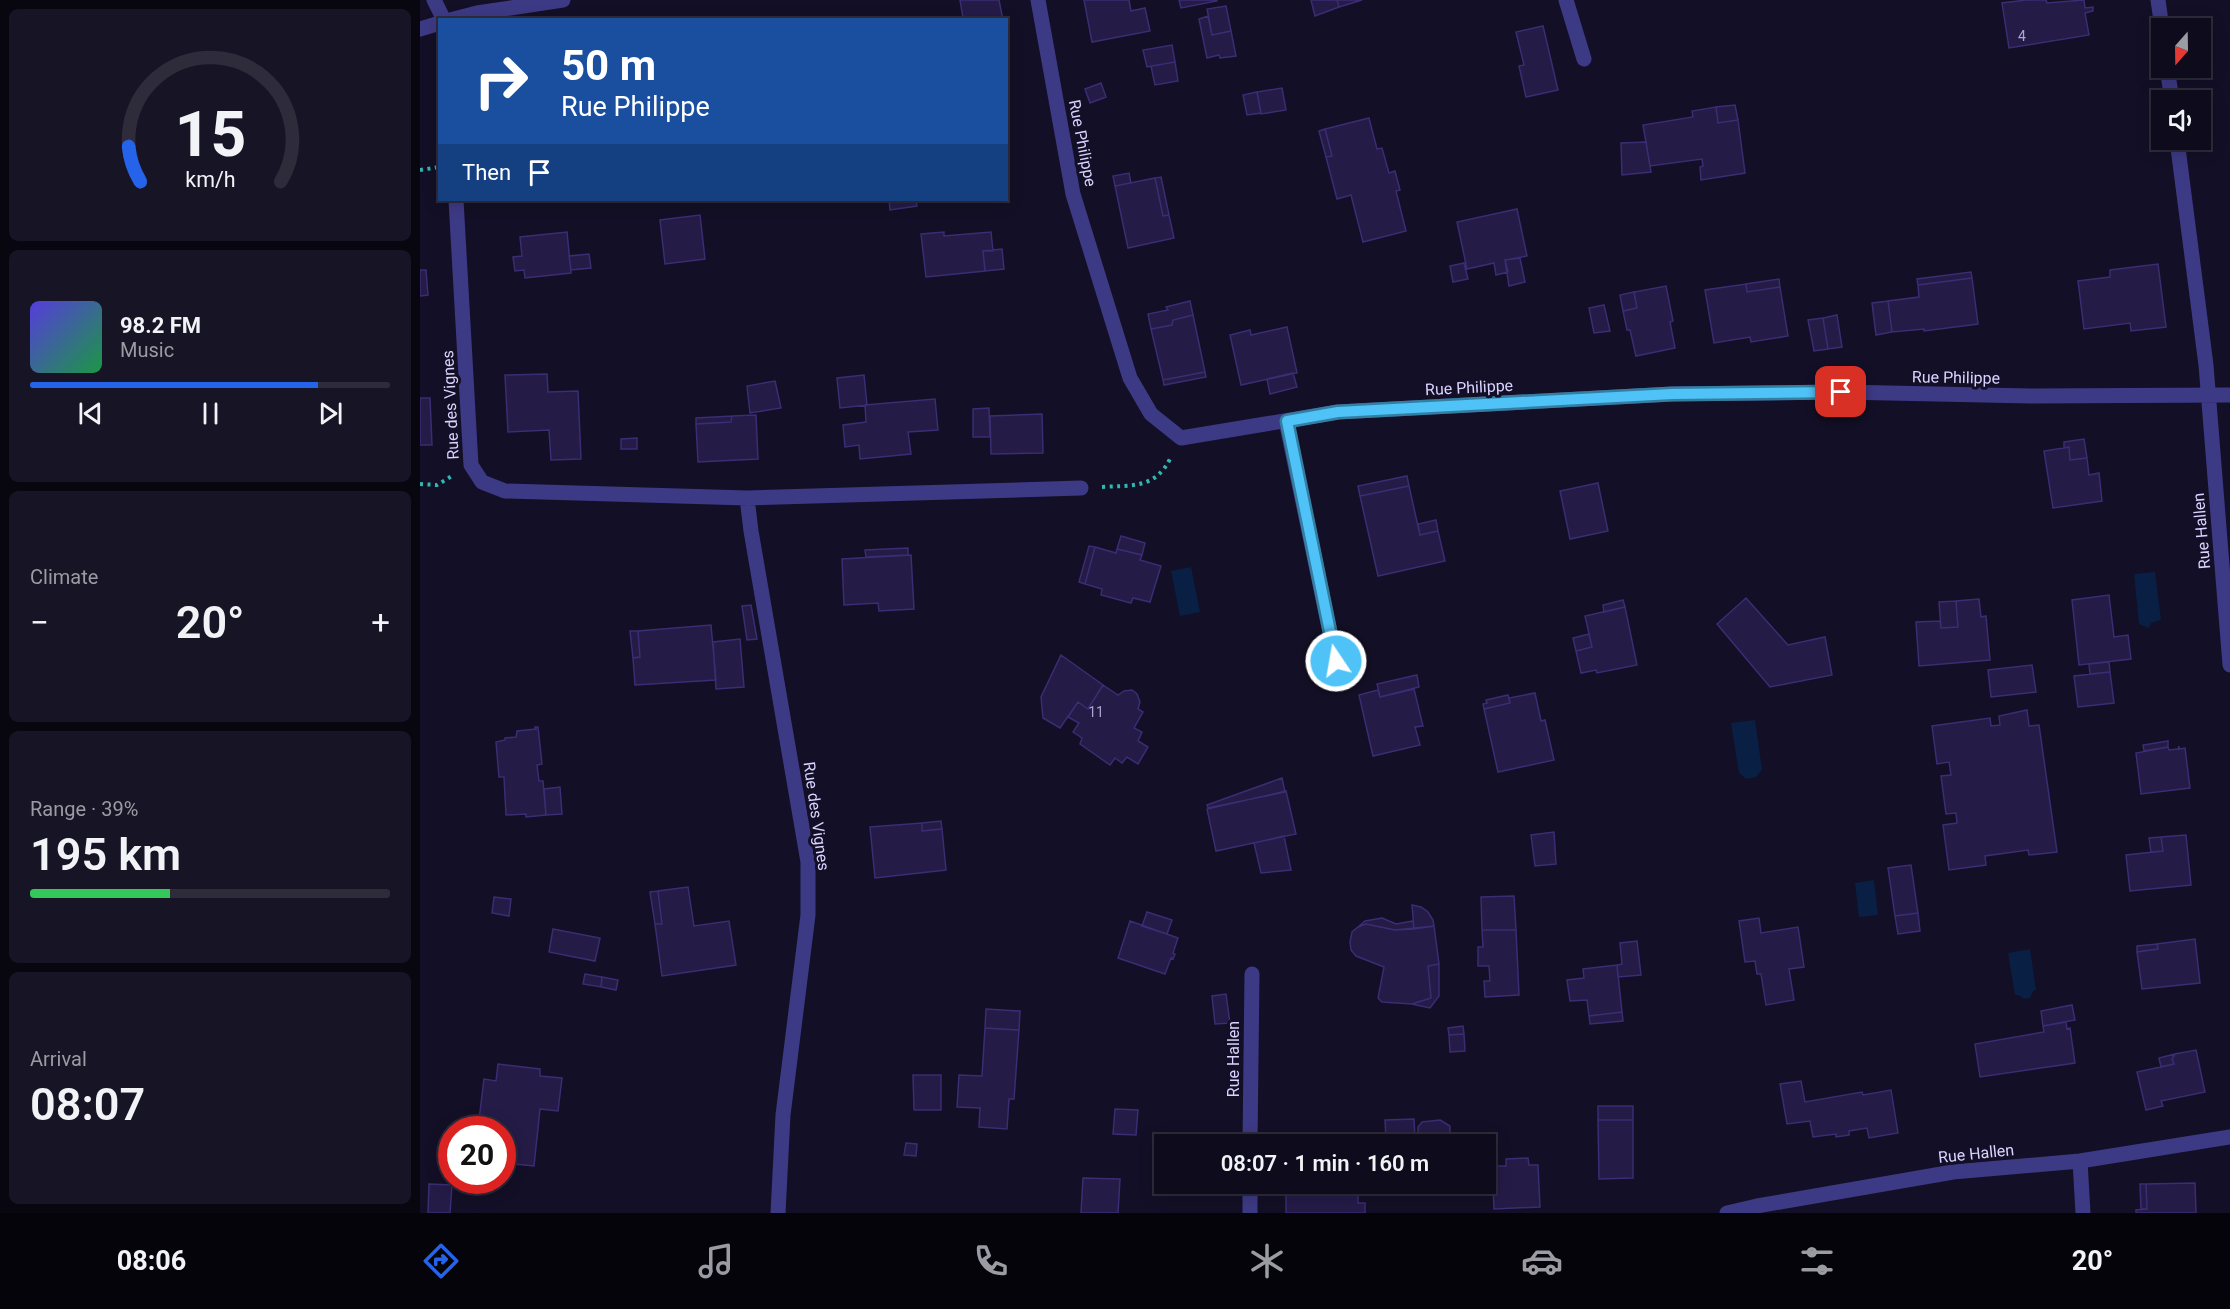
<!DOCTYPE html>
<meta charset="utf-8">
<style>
:root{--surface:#0e0b1c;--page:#171425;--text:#f1f3f6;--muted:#9b9ba3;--line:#2e2b3b;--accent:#2563eb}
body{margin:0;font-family:Roboto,sans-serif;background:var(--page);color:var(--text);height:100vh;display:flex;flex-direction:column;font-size:22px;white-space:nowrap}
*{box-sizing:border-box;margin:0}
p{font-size:20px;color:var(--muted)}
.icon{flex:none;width:33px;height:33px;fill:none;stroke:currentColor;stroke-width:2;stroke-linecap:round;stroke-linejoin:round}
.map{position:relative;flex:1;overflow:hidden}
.sheet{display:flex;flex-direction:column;gap:9px;padding:9px;background:#08060f;width:420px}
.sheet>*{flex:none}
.hud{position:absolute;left:18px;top:18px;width:570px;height:183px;border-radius:0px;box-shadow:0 3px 15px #0003,0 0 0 2px var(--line);background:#1a4fa0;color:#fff;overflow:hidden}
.needle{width:39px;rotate:200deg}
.controls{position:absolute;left:1731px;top:18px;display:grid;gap:12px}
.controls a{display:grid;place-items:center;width:60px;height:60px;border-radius:0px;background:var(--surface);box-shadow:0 3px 15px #0003,0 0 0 2px var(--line);font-size:30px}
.speed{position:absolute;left:18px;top:1116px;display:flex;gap:12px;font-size:30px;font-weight:700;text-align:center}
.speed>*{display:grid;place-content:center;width:78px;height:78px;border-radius:50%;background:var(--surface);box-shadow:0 3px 15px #0003,0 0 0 2px var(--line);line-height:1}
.speed .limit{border:9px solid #d22;background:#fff;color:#111}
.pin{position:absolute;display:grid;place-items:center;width:51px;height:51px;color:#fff;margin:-26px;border-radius:12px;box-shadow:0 3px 9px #0006}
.me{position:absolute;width:66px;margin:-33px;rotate:348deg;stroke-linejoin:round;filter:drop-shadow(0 0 4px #0008)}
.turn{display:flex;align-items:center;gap:21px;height:126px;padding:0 24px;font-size:27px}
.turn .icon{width:78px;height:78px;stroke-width:2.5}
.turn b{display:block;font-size:42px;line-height:51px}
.then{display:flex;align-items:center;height:57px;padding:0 24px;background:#0003;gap:12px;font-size:22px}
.big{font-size:45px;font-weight:600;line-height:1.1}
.sheet .tile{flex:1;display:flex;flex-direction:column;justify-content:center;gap:9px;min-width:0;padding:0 21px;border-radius:9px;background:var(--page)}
.sheet .dial{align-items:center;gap:0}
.dial svg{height:156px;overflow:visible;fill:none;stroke:var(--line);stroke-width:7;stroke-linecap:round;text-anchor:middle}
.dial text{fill:var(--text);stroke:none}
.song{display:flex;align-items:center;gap:18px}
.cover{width:72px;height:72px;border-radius:9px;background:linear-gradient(135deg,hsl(250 70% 55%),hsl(140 70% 35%))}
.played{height:6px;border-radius:3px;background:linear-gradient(90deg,var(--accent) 80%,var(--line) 80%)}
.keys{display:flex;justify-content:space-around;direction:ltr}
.heat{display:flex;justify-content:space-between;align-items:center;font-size:33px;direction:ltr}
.charge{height:9px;border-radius:4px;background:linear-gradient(90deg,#34c759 39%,var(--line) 0)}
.trip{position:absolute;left:734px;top:1134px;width:342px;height:60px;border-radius:0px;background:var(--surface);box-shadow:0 3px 15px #0003,0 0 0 2px var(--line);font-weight:600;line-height:60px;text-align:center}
.menu{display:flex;height:96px;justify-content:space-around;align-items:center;background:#06040b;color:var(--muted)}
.menu .icon{width:42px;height:42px}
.menu .on{color:var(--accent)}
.menu b{font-size:27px;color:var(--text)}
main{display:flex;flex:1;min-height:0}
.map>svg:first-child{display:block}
</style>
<main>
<section class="sheet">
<div class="tile dial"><svg viewBox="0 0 100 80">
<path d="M14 69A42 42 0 1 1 86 69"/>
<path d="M14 69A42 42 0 0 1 8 51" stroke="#2563eb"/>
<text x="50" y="56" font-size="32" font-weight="700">15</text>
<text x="50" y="72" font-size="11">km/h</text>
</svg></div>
<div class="tile">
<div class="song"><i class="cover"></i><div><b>98.2 FM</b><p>Music</p></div></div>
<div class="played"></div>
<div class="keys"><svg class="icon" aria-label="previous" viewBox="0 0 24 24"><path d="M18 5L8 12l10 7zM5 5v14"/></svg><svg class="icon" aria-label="pause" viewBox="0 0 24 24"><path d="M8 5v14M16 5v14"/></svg><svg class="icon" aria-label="next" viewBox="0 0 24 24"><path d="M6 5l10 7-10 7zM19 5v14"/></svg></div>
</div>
<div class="tile"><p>Climate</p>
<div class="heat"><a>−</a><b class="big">20°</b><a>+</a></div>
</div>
<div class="tile"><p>Range · 39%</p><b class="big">195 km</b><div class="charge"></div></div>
<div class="tile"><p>Arrival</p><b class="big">08:07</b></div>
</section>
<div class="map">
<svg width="1810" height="1213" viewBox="0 0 1810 1213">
<rect width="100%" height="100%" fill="#130f26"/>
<!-- water -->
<path fill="#0a1f44" d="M771,567L780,612L760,616L751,571Z
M1735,572L1741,620L1731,623L1729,628L1719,624L1714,574Z
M1335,720L1342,770L1336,777L1326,779L1319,773L1311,723Z
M1454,880L1458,915L1439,917L1435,883Z
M1610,949L1616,990L1613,991L1610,998L1604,999L1599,995H1595L1588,953Z"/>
<!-- building -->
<path fill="#241b47" stroke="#3b2d73" stroke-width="1.5" d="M540,0H579L583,20H551L550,17L543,18Z
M664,0H709L711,11L725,8L730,31L672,42Z
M759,0H797V1L761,8Z
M891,0H917L919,7L895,16Z
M917,0H942L919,7Z
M1606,0H1626L1627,3L1664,0L1665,8L1673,7V11L1665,13L1669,35L1589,48L1582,3Z
M806,6L811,31L792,35L787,9Z
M788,16L792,35L811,31L816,56L800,58L799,55L787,58L779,19Z
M1123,26L1138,90L1106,97L1099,66L1104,65L1096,32Z
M752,45L755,62L727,67L723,50Z
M755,62L758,81L735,85L731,66Z
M681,83L686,97L670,103L665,89Z
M862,88L866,110L841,114L837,92Z
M837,92L841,113L827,115L823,95Z
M1315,105L1318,120L1298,123L1296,107Z
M1296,107L1298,123L1318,120L1325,173L1281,180L1280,167L1283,166L1282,159L1230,166L1223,125L1273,117L1272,111Z
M949,118L957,149L962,148L969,173L975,171L980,190L976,191L986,231L943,242L931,195L917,199L906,157L912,156L905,129Z
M905,129L912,156L906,157L899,131Z
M1226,142L1231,172L1202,175L1201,143Z
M709,173L711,183L695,186L693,176Z
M741,177L749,215L743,216L735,178Z
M735,178L743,216L749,215L754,238L708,248L695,186Z
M469,200H496L497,206L470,210Z
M1097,209L1107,256L1085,260L1088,272L1076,275L1074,263L1047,269L1037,222Z
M280,215L285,259L245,264L240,220Z
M147,232L151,273L105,278L104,270L95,271L93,257L102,256L100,237Z
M524,232V236L571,232L573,251H563L565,271L506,277L501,234Z
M582,249L584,269L565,271L563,251Z
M169,254L171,268L151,270L149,256Z
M1100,258L1105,282L1089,286L1085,260Z
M1044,263L1048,279L1033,282L1030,266Z
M1738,264L1746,327L1711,331L1710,323L1664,329L1658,281L1690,277V270Z
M0,270H6L8,295L0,296Z
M1551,272L1552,278L1498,285L1497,279Z
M1552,278L1558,324L1504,331V329L1472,332L1468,301L1499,297L1498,285Z
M1359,279L1360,287L1327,292L1326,284Z
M1326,284L1327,292L1360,287L1368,336L1331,342L1330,337L1294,343L1285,290Z
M1246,286L1253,321L1250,322L1255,348L1216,356L1210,330H1207L1203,311L1217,308L1214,292Z
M1214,292L1217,308L1203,311L1200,295Z
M770,301L773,315L753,320L752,325L731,329L728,314L748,310L746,307Z
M1468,301L1472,332L1456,335L1452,303Z
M1184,305L1190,331L1174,333L1169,308Z
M773,315L785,372L743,380L731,329L752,325L753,320Z
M1417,315L1422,347L1408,349L1403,318Z
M1403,318L1408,349L1394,351L1388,320Z
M867,327L877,373L821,385L810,335L830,330L831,335Z
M785,372L786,377L744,385L743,380Z
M873,373L877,387L850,394L847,379Z
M127,374L128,392L158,391L161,459L131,460L129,430L88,432L85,375Z
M444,375L447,405L420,408L417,378Z
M355,381L361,408L330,413L327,386Z
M0,398H10L12,445H0Z
M515,399L518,430L488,432L491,454L440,459L439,445L425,447L423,425L446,422L445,405Z
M569,408L570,437H553V409Z
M622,414L623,453L571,454L570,416Z
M336,415L338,459L278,462L276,424L311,422L312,416Z
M312,416L311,422L276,424V418Z
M217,438V449H201V439Z
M1664,439L1667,458L1650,460L1649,447L1644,448V442Z
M1649,447L1650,460L1667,458L1669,475L1679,473L1682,501L1633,508L1624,451Z
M987,476L989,486L940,496L938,486Z
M1178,483L1188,531L1150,539L1140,491Z
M989,486L1000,535L1018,531L1025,561L958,576L940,496Z
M1016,520L1018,531L1000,535L998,524Z
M701,536L725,543L722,555L697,549Z
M669,546L675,547L665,584L659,582Z
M675,547L696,553L697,549L722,555L720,560L741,566L730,602L713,598L711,603L681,595L682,589L665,584Z
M488,548V555L446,557L445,550Z
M491,555L494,609L459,611L458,603L424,605L422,559Z
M1689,595L1694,637L1708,635L1711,659L1659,665L1652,600Z
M1326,598L1368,645L1405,637L1412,675L1350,687L1297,624Z
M1559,599L1561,617L1566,616L1570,660L1499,666L1496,622L1520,621L1521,628L1538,627L1536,601Z
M1203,600L1205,607L1184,612L1183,605Z
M1536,601L1538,627L1521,628L1519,602Z
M331,605L337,639L327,640L322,606Z
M1205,607L1217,665L1177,673L1176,670L1161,673L1156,651L1172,647L1165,616Z
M291,625L296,680L215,685L213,658L220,657L218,631Z
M210,631H218L220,657L213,658Z
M1169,634L1172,647L1156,651L1153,638Z
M320,639L324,687L296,689L293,642Z
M641,655L683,685L668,709L658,702L640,728L623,718L621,697Z
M1689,662L1690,672L1670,674L1669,664Z
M1612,665L1616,692L1571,697L1568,670Z
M1690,672L1694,703L1658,707L1654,676Z
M997,675L999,687L960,697L957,684Z
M683,685L698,695L704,691L712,690L717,694L720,702L718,709L723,712L714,728L722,732L718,741L728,747L718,764L707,757L702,763L695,758L690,765L660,744L662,738L653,732L659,723L648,717L658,702L668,709Z
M994,689L1003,726L995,727L1000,745L953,756L939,695L958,690L960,697Z
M1115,693L1121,721L1125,720L1134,760L1078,772L1064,709L1090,703L1089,698Z
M1088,695L1090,703L1064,709L1063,704L1067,703L1066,700Z
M1607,710L1609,726L1619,725L1637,852L1609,855L1608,850L1565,856L1566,865L1529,870L1523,825L1537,823L1536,813L1526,814L1521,776L1531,775L1529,762L1517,764L1512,726L1570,718L1571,726L1580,725L1579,716Z
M115,727H118L122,764L117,765L119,781H123L126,815L106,817V814L86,815L84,777H79L76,742L85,740V738L96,737L97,731L116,729Z
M1748,741V747L1724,751L1723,745Z
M1759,746V749L1765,748L1770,788L1721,794L1716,753L1748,747L1749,750L1758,749Z
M862,778L865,792L788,808L787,805Z
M140,787L142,814L126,815L124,789Z
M866,791L876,834L796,851L787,809Z
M521,821L522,829L502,831V823Z
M502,823V831L522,829L526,870L455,878L450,827Z
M1134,832L1136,864L1115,866L1111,835Z
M1766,835L1771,885L1710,891L1706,855L1743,851L1741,837Z
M864,836L871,870L841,873L834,843Z
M1741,837L1743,851L1731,852L1729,838Z
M1491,865L1498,913L1475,916L1468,868Z
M268,887L274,926L309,921L316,965L242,976L235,924H242L238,891Z
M238,891L242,924H235L230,892Z
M1094,896L1096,930H1062L1061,897Z
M74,897L91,899L89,916L72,913Z
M992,905L1001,907L1008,912L1013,920L1014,926L994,929Z
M727,912L752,920L747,934L722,926Z
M1498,913L1500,931L1478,934L1475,916Z
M962,918L976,924L993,921L994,929L975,930L946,924L938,927L945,921Z
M1339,918L1341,933L1378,927L1384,967L1369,969L1374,1000L1346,1005L1341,974H1337L1335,961L1325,962L1319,921Z
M710,921L758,938L753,953L755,954L753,959L751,958L745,974L698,958Z
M946,924L975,930L1014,926L1019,964L1008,966L1011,998L992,1004L962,1002L958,998L964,967L936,956L931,950L930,942L932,932L938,927Z
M133,929L180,938L175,961L129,952Z
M1062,930H1096L1099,995L1065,997L1064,981H1070L1069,966H1058V947H1063Z
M1775,939L1780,983L1722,989L1717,952L1738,949L1737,944Z
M1217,941L1221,975L1198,977L1197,965L1202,964L1200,943Z
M1737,944L1738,949L1717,952V946Z
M1019,964V996L1010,1008L992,1004L1011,998L1008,966Z
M1197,965L1202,1012L1169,1016L1167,1000L1150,1001L1147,980L1164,978L1163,969Z
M165,974L182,977L181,987L163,984Z
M182,977L198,980L196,990L181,987Z
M806,994L810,1023L795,1024L792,996Z
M1652,1005L1655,1020L1623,1026L1621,1011Z
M566,1009L600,1011L599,1030L565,1028Z
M1202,1012L1203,1021L1170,1024L1169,1016Z
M1646,1022L1647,1029L1650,1028L1655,1063L1560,1077L1555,1044L1624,1032L1623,1026Z
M1043,1026L1044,1034L1029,1035L1028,1028Z
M565,1028L599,1030L594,1099H589L587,1129L559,1127L560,1108L537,1107L539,1075L562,1076Z
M1044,1034L1045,1051L1030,1052L1029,1035Z
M1776,1050L1785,1092L1741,1101L1743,1106L1726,1110L1717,1072L1754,1064L1752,1059L1755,1054Z
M1755,1054L1752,1059L1754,1064L1741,1067L1739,1058Z
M78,1064L120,1069V1076L142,1078L138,1111L120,1109L114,1166L82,1163V1130H71L72,1121L59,1120L64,1079L76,1081Z
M493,1075H521V1110H494Z
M1381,1081L1385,1102L1442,1092L1443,1095L1471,1090L1478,1133L1449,1138L1447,1128L1429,1131V1135L1416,1137V1134L1393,1137L1390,1121L1367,1124L1360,1084Z
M1178,1106H1213V1120H1178Z
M695,1109L718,1110L716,1135L693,1134Z
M994,1119L995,1139L966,1140L965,1120Z
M1020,1120L1030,1126V1136H998V1127L1002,1122Z
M1178,1120H1213V1178L1179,1179Z
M1033,1136V1144H961V1140Z
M486,1143L497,1144L496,1156L484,1155Z
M1108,1158L1109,1165H1118L1120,1207L1074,1209L1072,1166H1086V1159Z
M663,1178L700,1179L698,1213H661Z
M1775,1183L1776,1213H1716V1210L1727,1209L1726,1184Z
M9,1184L32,1185L30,1213H8Z
M866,1184H938V1203H945V1213H866Z
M988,1184H1031V1187L988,1189Z
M1720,1184H1726L1727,1209H1721Z"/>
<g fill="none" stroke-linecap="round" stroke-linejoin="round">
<!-- path -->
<path stroke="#2fb8b0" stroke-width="4" stroke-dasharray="3 4.5" stroke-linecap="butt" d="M0,170L20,167
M0,484L17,485L32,476
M682,487C711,485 735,489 750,459"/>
<!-- minor -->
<path stroke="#3d3a85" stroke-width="15" d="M14,0L24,20
M618,0L653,194L710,378L731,414L761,438L918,412L1252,394L1421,392L1611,396L1810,395
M1146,0L1164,59
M1738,0L1742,28
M30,20L57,13L143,0
M0,29L20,23
M1747,68L1752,100
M1757,140L1786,365L1810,665
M36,200L51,465L62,482L85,491L327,498L661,488
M866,421L916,661
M327,498L331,531L388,862V915L363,1115L358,1213
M830,1144L832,974
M1660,1161L1663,1213
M830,1213V1184
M1307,1213L1337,1206L1533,1172L1660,1161L1810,1137"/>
</g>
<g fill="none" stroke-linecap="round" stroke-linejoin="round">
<defs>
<path id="route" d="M916,661L867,421L918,412L1252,394L1421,392"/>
</defs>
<!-- route casing -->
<use href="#route" stroke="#337fa1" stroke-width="15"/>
<!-- route -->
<use href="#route" stroke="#4fc3f7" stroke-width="10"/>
</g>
<g text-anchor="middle" stroke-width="6" stroke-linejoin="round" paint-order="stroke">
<!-- number labels -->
<g font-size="14" fill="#aca6d1">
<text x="1602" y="41">4</text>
<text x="676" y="717">11</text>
</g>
<!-- street labels -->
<g font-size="16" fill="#d9d4ff" stroke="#130f26">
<text transform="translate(663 143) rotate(79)" y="6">Rue Philippe</text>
<text transform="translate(1536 377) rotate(1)" y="6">Rue Philippe</text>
<text transform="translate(1049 387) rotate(-3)" y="6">Rue Philippe</text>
<text transform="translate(30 405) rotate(-93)" y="6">Rue des Vignes</text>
<text transform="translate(1781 531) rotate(-95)" y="6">Rue Hallen</text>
<text transform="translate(397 816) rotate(82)" y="6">Rue des Vignes</text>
<text transform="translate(813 1059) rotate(-90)" y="6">Rue Hallen</text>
<text transform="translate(1556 1153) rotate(-6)" y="6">Rue Hallen</text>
</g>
</g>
</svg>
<div class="controls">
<a><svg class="needle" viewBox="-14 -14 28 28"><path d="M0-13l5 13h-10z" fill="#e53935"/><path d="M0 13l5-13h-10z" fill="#9b9ba3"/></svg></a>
<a><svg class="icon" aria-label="sound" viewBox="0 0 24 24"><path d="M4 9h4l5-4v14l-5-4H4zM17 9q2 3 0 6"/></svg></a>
</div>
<div class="speed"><div class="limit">20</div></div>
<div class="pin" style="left:1421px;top:392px;background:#d93025"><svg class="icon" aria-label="arrive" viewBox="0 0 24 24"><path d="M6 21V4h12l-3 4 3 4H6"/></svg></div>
<svg class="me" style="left:916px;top:661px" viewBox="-20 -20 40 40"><circle r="17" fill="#4fc3f7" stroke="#fff" stroke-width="3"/><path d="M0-11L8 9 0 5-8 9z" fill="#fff"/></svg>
<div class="trip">08:07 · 1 min · 160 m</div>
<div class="hud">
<div class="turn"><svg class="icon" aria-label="right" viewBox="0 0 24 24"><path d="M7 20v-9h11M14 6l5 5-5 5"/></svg><div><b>50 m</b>Rue Philippe</div></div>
<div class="then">Then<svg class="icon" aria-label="arrive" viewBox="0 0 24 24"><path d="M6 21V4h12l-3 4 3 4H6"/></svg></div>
</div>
</div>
</main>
<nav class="menu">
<b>08:06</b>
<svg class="icon on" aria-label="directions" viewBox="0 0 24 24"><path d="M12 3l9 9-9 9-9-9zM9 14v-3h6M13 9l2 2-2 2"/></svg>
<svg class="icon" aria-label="music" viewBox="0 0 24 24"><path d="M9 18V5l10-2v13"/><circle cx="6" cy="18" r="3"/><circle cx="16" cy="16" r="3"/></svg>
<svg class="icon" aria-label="phone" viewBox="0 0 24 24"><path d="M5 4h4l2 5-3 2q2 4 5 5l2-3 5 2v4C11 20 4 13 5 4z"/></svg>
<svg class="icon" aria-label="climate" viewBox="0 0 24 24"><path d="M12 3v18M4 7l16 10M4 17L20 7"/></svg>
<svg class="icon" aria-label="car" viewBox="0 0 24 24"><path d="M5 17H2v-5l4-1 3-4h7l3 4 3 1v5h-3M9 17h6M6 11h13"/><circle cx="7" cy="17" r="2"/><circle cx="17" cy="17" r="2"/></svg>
<svg class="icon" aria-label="filters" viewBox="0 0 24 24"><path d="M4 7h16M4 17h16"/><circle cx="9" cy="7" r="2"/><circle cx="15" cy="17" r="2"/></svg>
<b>20°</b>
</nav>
